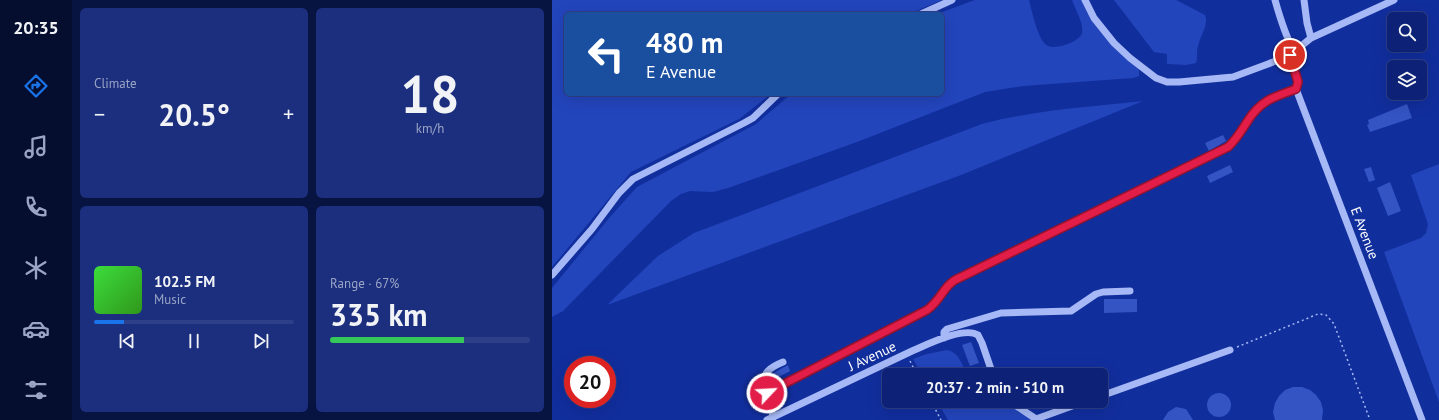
<!DOCTYPE html>
<meta charset="utf-8">
<style>
:root{--surface:#0d2276;--page:#1b2f7e;--text:#f1f3f6;--muted:#9aa4c5;--line:#2d3f88;--accent:#1a73e8}
body{margin:0;font-family:"PT Sans",sans-serif;background:var(--page);color:var(--text);height:100vh;display:flex;flex-direction:column;font-size:15px;white-space:nowrap}
*{box-sizing:border-box;margin:0}
p{font-size:13px;color:var(--muted)}
.icon{flex:none;width:22px;height:22px;fill:none;stroke:currentColor;stroke-width:2;stroke-linecap:round;stroke-linejoin:round}
.map{position:relative;flex:1;overflow:hidden}
.sheet{display:flex;flex-direction:column;gap:8px;padding:8px;background:#071341;width:480px}
.sheet>*{flex:none}
.banner{position:absolute;left:12px;top:12px;width:380px;height:84px;border-radius:6px;box-shadow:0 4px 16px #0002,0 0 0 1px var(--line);background:#1a4fa0;color:#fff;overflow:hidden}
.buttons{position:absolute;left:835px;top:12px;display:grid;gap:8px}
.buttons a{display:grid;place-items:center;width:40px;height:40px;border-radius:6px;background:var(--surface);box-shadow:0 4px 16px #0002,0 0 0 1px var(--line);font-size:20px}
.speed{position:absolute;left:12px;top:356px;display:flex;gap:8px;font-size:20px;font-weight:700;text-align:center}
.speed>*{display:grid;place-content:center;width:52px;height:52px;border-radius:50%;background:var(--surface);box-shadow:0 4px 16px #0002,0 0 0 1px var(--line);line-height:1}
.speed .limit{border:6px solid #d22;background:#fff;color:#111}
.pin{position:absolute;display:grid;place-items:center;width:34px;height:34px;color:#fff;margin:-17px;border:2px solid #fff;border-radius:50%;box-shadow:0 1px 4px #0007}
.me{position:absolute;width:44px;margin:-22px;rotate:65deg;stroke-linejoin:round;filter:drop-shadow(0 0 3px #0008)}
.turn{display:flex;align-items:center;gap:14px;height:84px;padding:0 16px;font-size:18px}
.turn .icon{width:52px;height:52px;stroke-width:2.5}
.turn b{display:block;font-size:28px;line-height:34px}
.big{font-size:30px;font-weight:700;line-height:1.1}
.sheet .card{flex:1;display:flex;flex-direction:column;justify-content:center;gap:6px;min-width:0;padding:0 14px;border-radius:6px;background:var(--page)}
.sheet .dial{align-items:center;gap:0}
.dial b{font-size:52px;line-height:1}
.song{display:flex;align-items:center;gap:12px}
.cover{width:48px;height:48px;border-radius:6px;background:linear-gradient(135deg,hsl(120 70% 55%),hsl(110 70% 35%))}
.played{height:4px;border-radius:2px;background:linear-gradient(90deg,var(--accent) 15%,var(--line) 15%)}
.keys{display:flex;justify-content:space-around;direction:ltr}
.heat{display:flex;justify-content:space-between;align-items:center;font-size:22px;direction:ltr}
.charge{height:6px;border-radius:3px;background:linear-gradient(90deg,#34c759 67%,var(--line) 0)}
.sheet .tiles{flex:1;display:grid;gap:8px;grid-template-columns:repeat(2,1fr)}
.trip{position:absolute;left:330px;top:368px;width:226px;height:40px;border-radius:6px;background:var(--surface);box-shadow:0 4px 16px #0002,0 0 0 1px var(--line);font-weight:700;line-height:40px;text-align:center}
main{display:flex;flex:1;min-height:0}
.tabs{display:flex;flex-direction:column;width:72px;justify-content:space-around;align-items:center;background:#050e2f;color:var(--muted)}
.tabs .icon{width:28px;height:28px}
.tabs .selected{color:var(--accent)}
.tabs b{font-size:18px;color:var(--text)}
.map>svg:first-child{display:block}
</style>
<main>
<nav class="tabs">
<b>20:35</b>
<svg class="icon selected" aria-label="directions" viewBox="0 0 24 24"><path d="M12 3l9 9-9 9-9-9zM9 14v-3h6M13 9l2 2-2 2"/></svg>
<svg class="icon" aria-label="music" viewBox="0 0 24 24"><path d="M9 18V5l10-2v13"/><circle cx="6" cy="18" r="3"/><circle cx="16" cy="16" r="3"/></svg>
<svg class="icon" aria-label="phone" viewBox="0 0 24 24"><path d="M5 4h4l2 5-3 2q2 4 5 5l2-3 5 2v4C11 20 4 13 5 4z"/></svg>
<svg class="icon" aria-label="climate" viewBox="0 0 24 24"><path d="M12 3v18M4 7l16 10M4 17L20 7"/></svg>
<svg class="icon" aria-label="car" viewBox="0 0 24 24"><path d="M5 17H2v-5l4-1 3-4h7l3 4 3 1v5h-3M9 17h6M6 11h13"/><circle cx="7" cy="17" r="2"/><circle cx="17" cy="17" r="2"/></svg>
<svg class="icon" aria-label="filters" viewBox="0 0 24 24"><path d="M4 7h16M4 17h16"/><circle cx="9" cy="7" r="2"/><circle cx="15" cy="17" r="2"/></svg>
</nav>
<section class="sheet">
<div class="tiles">
<div class="card"><p>Climate</p>
<div class="heat"><a>−</a><b class="big">20.5°</b><a>+</a></div>
</div>
<div class="card dial"><b>18</b><p>km/h</p></div>
<div class="card">
<div class="song"><i class="cover"></i><div><b>102.5 FM</b><p>Music</p></div></div>
<div class="played"></div>
<div class="keys"><svg class="icon" aria-label="previous" viewBox="0 0 24 24"><path d="M18 5L8 12l10 7zM5 5v14"/></svg><svg class="icon" aria-label="pause" viewBox="0 0 24 24"><path d="M8 5v14M16 5v14"/></svg><svg class="icon" aria-label="next" viewBox="0 0 24 24"><path d="M6 5l10 7-10 7zM19 5v14"/></svg></div>
</div>
<div class="card"><p>Range · 67%</p><b class="big">335 km</b><div class="charge"></div></div>
</div>
</section>
<div class="map">
<svg width="887" height="420" viewBox="0 0 887 420">
<rect width="100%" height="100%" fill="#112e9d"/>
<!-- green -->
<path fill="#2345bc" d="M0,0H390L357,14H14V94H219L187,119L79,172L0,267Z
M423,0H477C480,12 485,35 493,44C500,52 528,42 530,33C532,23 523,9 520,0H531L587,70V76L581,78L471,86L433,92L305,142L176,188L161,192L138,191L129,194L119,201L11,311L0,317V288L58,217L85,187L204,124L239,94H390V14H385Z
M562,0H624L653,15C657,25 648,36 646,46C644,52 646,57 644,63L634,65L615,64V54L602,52Z
M591,101L409,175L55,305L106,256L142,233L430,124C483,110 537,107 591,101Z
M887,164V402L832,252L869,238L874,233L876,224L859,175Z
M395,350C408,353 410,365 415,375H370L361,359L375,354Z
M385,401H454L479,420H396Z"/>
<!-- building -->
<path fill="#3454c4" d="M855,104L860,118L818,132L815,125L817,124L816,120Z
M671,135L674,141L657,151L653,143Z
M678,165L681,172L658,183L655,176Z
M819,167L823,180L817,182L812,169Z
M838,182L849,211L836,216L825,188Z
M552,299H585V312L552,313Z
M419,342L427,363L418,366L410,345Z
M236,365L238,371L223,379L220,374Z
M741,387H750L758,390L764,395L769,402L771,410L770,420H723L721,412L723,403L727,396L733,390Z
M655 405a12 12 0 1 1 24 0a12 12 0 1 1-24 0Z
M624,407L634,409L641,420H611L616,412Z"/>
<g fill="none" stroke-linecap="round" stroke-linejoin="round">
<!-- path -->
<path stroke="#a6b8f5" stroke-width="1.5" stroke-dasharray="2 3" stroke-linecap="butt" d="M685,347L766,314L774,315L782,324L818,420
M358,361L365,375
M379,401L389,420"/>
<!-- minor -->
<path stroke="#a6b8f5" stroke-width="7" d="M533,0L542,18L562,43L578,58L604,78L615,82H627L681,77L716,64L738,55L759,38L842,0
M723,0C728,18 733,35 742,51
M752,0L755,23L759,38
M369,14L400,0
M738,55L746,82L744,89L870,420
M0,275L40,229L67,193L81,179L192,123L201,118L226,94
M392,338V332L395,329L449,313L519,311L544,294L551,292L578,291
M216,386C206,374 221,366 231,362
M549,396L678,350
M457,401L484,419L534,401
M222,417L215,402L216,386L223,387L231,385L375,310C390,301 391,287 403,279L668,151C688,140 693,118 709,104C719,96 732,93 744,89
M215,420L360,351C374,345 412,326 426,335L430,343L441,375"/>
</g>
<g fill="none" stroke-linecap="round" stroke-linejoin="round">
<defs>
<path id="route" d="M215,393L216,386L223,388L230,385L375,310C389,300 391,287 403,280L676,147C684,140 689,131 695,122C708,101 721,97 744,89L746,82L738,55"/>
</defs>
<!-- route casing -->
<use href="#route" stroke="#92132f" stroke-width="10"/>
<!-- route -->
<use href="#route" stroke="#e11d48" stroke-width="7"/>
</g>
<g text-anchor="middle" stroke-width="4" stroke-linejoin="round" paint-order="stroke">
<!-- street labels -->
<g font-size="14" fill="#fff" stroke="#112e9d">
<text transform="translate(813 233) rotate(69)" y="5">E Avenue</text>
<text transform="translate(320 356) rotate(-25)" y="5">J Avenue</text>
</g>
</g>
</svg>
<div class="buttons">
<a><svg class="icon" aria-label="search" viewBox="0 0 24 24"><circle cx="10" cy="10" r="6"/><path d="M15 15l6 6"/></svg></a>
<a><svg class="icon" aria-label="layers" viewBox="0 0 24 24"><path d="M12 4l9 5-9 5-9-5zM3 14l9 5 9-5"/></svg></a>
</div>
<div class="speed"><div class="limit">20</div></div>
<div class="pin" style="left:738px;top:55px;background:#d93025"><svg class="icon" aria-label="arrive" viewBox="0 0 24 24"><path d="M6 21V4h12l-3 4 3 4H6"/></svg></div>
<svg class="me" style="left:215px;top:393px" viewBox="-20 -20 40 40"><circle r="17" fill="#e11d48" stroke="#fff" stroke-width="3"/><path d="M0-11L8 9 0 5-8 9z" fill="#fff"/></svg>
<div class="trip">20:37 · 2 min · 510 m</div>
<div class="banner">
<div class="turn"><svg class="icon" aria-label="left" viewBox="0 0 24 24"><path d="M17 20v-9H6M10 6l-5 5 5 5"/></svg><div><b>480 m</b>E Avenue</div></div>
</div>
</div>
</main>
